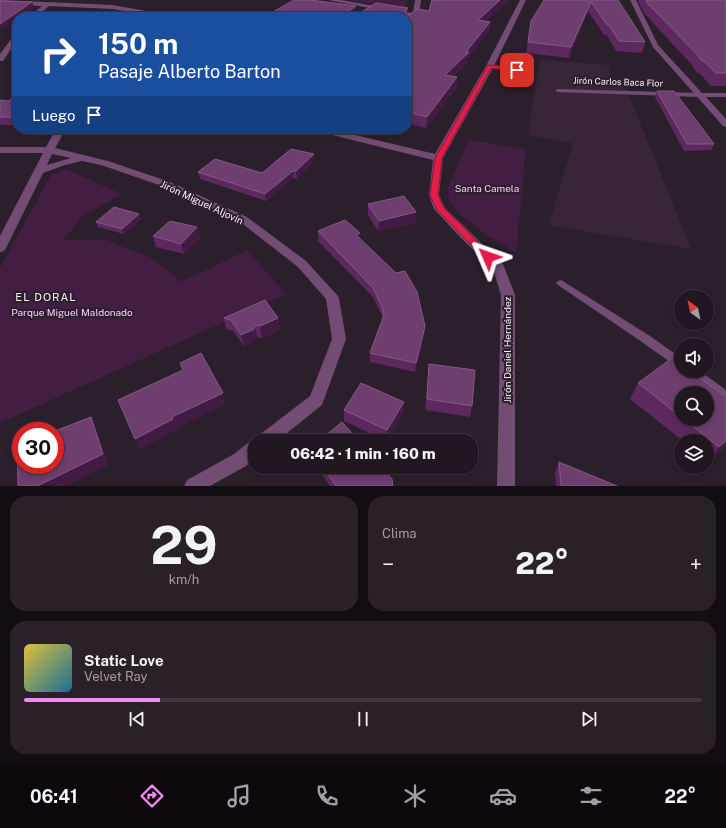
<!DOCTYPE html>
<html lang="es">
<meta charset="utf-8">
<style>
:root{--surface:#211721;--page:#29202a;--text:#f1f3f6;--muted:#a29fa5;--line:#3e363f;--accent:#f28af2}
body{margin:0;font-family:"Public Sans",sans-serif;background:var(--page);color:var(--text);height:100vh;display:flex;flex-direction:column;font-size:15px;white-space:nowrap}
*{box-sizing:border-box;margin:0}
p{font-size:13px;color:var(--muted)}
.icon{flex:none;width:22px;height:22px;fill:none;stroke:currentColor;stroke-width:2;stroke-linecap:round;stroke-linejoin:round}
.map{position:relative;height:486px;overflow:hidden}
.side{display:flex;flex-direction:column;gap:10px;padding:10px;background:#120d12;flex:1}
.side>*{flex:none}
.banner{position:absolute;left:12px;top:12px;width:400px;height:122px;border-radius:16px;box-shadow:0 2px 6px #0003,0 0 0 1px var(--line);background:#1a4fa0;color:#fff;overflow:hidden}
.needle{width:26px;rotate:327deg}
.fabs{position:absolute;left:674px;top:290px;display:grid;gap:8px}
.fabs a{display:grid;place-items:center;width:40px;height:40px;border-radius:50%;background:var(--surface);box-shadow:0 2px 6px #0003,0 0 0 1px var(--line);font-size:20px}
.speed{position:absolute;left:12px;top:422px;display:flex;gap:8px;font-size:20px;font-weight:700;text-align:center}
.speed>*{display:grid;place-content:center;width:52px;height:52px;border-radius:50%;background:var(--surface);box-shadow:0 2px 6px #0003,0 0 0 1px var(--line);line-height:1}
.speed .limit{border:6px solid #d22;background:#fff;color:#111}
.pin{position:absolute;display:grid;place-items:center;width:34px;height:34px;color:#fff;margin:-17px;border-radius:8px;box-shadow:0 2px 6px #0006}
.me{position:absolute;width:44px;margin:-22px;rotate:313deg;stroke-linejoin:round;filter:drop-shadow(0 0 3px #0008)}
.turn{display:flex;align-items:center;gap:14px;height:84px;padding:0 20px;font-size:18px}
.turn .icon{width:52px;height:52px;stroke-width:2.5}
.turn b{display:block;font-size:28px;line-height:34px}
.then{display:flex;align-items:center;height:38px;padding:0 20px;background:#0003;gap:8px;font-size:15px}
.big{font-size:30px;font-weight:800;line-height:1.1}
.side .card{flex:1;display:flex;flex-direction:column;justify-content:center;gap:6px;min-width:0;padding:0 14px;border-radius:16px;background:var(--page)}
.side .dial{align-items:center;gap:0}
.dial b{font-size:52px;line-height:1}
.song{display:flex;align-items:center;gap:12px}
.cover{width:48px;height:48px;border-radius:6px;background:linear-gradient(135deg,hsl(50 70% 55%),hsl(200 70% 35%))}
.played{height:4px;border-radius:2px;background:linear-gradient(90deg,var(--accent) 20%,var(--line) 20%)}
.keys{display:flex;justify-content:space-around;direction:ltr}
.heat{display:flex;justify-content:space-between;align-items:center;font-size:22px;direction:ltr}
.side .tiles{flex:1;display:grid;gap:10px;grid-template-columns:1fr 1fr}
.card:last-child{grid-column:span 2}
.trip{position:absolute;left:248px;top:434px;width:230px;height:40px;border-radius:16px;background:var(--surface);box-shadow:0 2px 6px #0003,0 0 0 1px var(--line);font-weight:800;line-height:40px;text-align:center}
.menu{display:flex;height:64px;justify-content:space-around;align-items:center;background:#0d090d;color:var(--muted)}
.menu .icon{width:28px;height:28px}
.menu .selected{color:var(--accent)}
.menu b{font-size:18px;color:var(--text)}
.map>svg:first-child{display:block}
</style>
<div class="map">
<svg width="726" height="486" viewBox="0 0 726 486">
<rect width="100%" height="100%" fill="#2c1f2c"/>
<!-- built -->
<path fill="#382638" d="M540,60L608,65L613,85L625,86L691,249L549,225L573,143L528,135Z"/>
<!-- green -->
<path fill="#431e43" d="M348,0H407L405,9Z
M469,140L526,149L516,252L488,236L463,217L449,201L448,187Z
M65,169L122,194L81,217L64,240H106L152,258L181,282L247,250L286,294L0,423V268L51,175Z"/>
<g fill="none" stroke-linecap="round" stroke-linejoin="round">
<!-- service -->
<path fill="#734c73" fill-rule="evenodd" d="M490,64L531,70L534,72L531,74L488,67L487,66Z
M558,89L700,93L703,95L700,97L556,92V90Z
M561,280L650,336L681,358V368L677,367L642,342L558,285L556,283L558,281Z
M685,371H700L726,390V401L722,400L687,374Z"/>
<!-- minor -->
<path fill="#734c73" fill-rule="evenodd" d="M0,0L112,5L170,15L173,17H159L112,9L49,6L36,17H29L42,6L0,4Z
M328,0H341L413,13L415,0H421L419,15L407,24V19L411,16Z
M520,0H526L494,66L443,158L439,195L445,208L503,264L515,295V486H497L501,295L493,269L463,240L434,209L429,195L433,160L316,131L314,129H330L435,154L486,66Z
M630,0H636L658,45L702,93H726V97H706L726,119V127L723,126L653,47Z
M17,33V40L3,61H0V54L15,34Z
M56,129H66L55,148L108,161L170,182L247,217L306,261L337,295L339,298L346,339L322,405L277,441H255V458L246,466L210,486H184L187,480L234,454L249,442L256,440L258,436L310,396L332,339L326,299L298,267L239,221L162,186L101,165L82,161L65,165L43,173L6,248L4,251L0,252V236L43,153H0V147H46ZM52,154L71,158L47,165Z"/>
</g>
<!-- wall -->
<path fill="#5c285d" fill-rule="evenodd" d="M432,0H509L486,21L490,22L489,31L468,58V62L454,76L457,77L456,88L426,128L407,123V17H355V16L408,8L407,16L429,11Z
M544,0H618L645,42L642,53L616,51L607,35H604L588,11L569,58L526,53L531,21Z
M639,0H726V86H711L699,73H697L692,65L644,13L638,1Z
M657,91L714,144L711,150L684,151L655,97Z
M17,92V125H0V100L9,101Z
M314,154V161L297,179L293,178L266,201L200,179L198,172L262,173Z
M368,204L416,212V223L378,231L368,215Z
M139,214L141,219L124,234L98,227L96,222Z
M197,227L200,238L184,254L156,247L153,236Z
M318,231L360,239L425,326L424,336L415,372L370,362V353L383,319L382,316L373,297L318,241Z
M224,318H278L280,329L262,338L257,337L256,340L244,346L233,331L226,329Z
M672,358L681,364V371H690L726,397V446L709,462L707,461V441H683L630,399L638,383ZM681,393H707V419H681Z
M429,364L472,406L470,417L425,410Z
M344,410L403,413L387,441L344,421Z
M559,462L617,486H556L555,473Z
M317,467H382L393,486H330Z"/>
<!-- shaded-wall -->
<path fill="#421b42" d="M500,0H509L477,30L478,20Z
M32,2L34,7L20,17H17V19L0,31V24Z
M591,2L588,11L569,58L571,47Z
M356,6V12L349,17H340Z
M408,8L407,17L406,10Z
M390,14V17H385Z
M490,22L489,31L468,58V62L444,86L445,75L466,52Z
M457,77L456,88L426,128L427,117Z
M314,154V161L297,179L296,171Z
M293,171V178L266,201L265,194Z
M416,212V223L378,231L379,221Z
M139,214L141,219L124,234L122,229Z
M197,227L200,238L184,254L181,244Z
M360,233V243L356,235Z
M278,318L280,329L262,338L260,326Z
M255,325L257,337L256,340L244,346L241,335Z
M425,326L424,336L415,372L416,363Z
M223,393L226,404L176,428L177,430L139,450L135,439L172,417Z
M404,402L403,413L387,441V430Z
M91,417L96,428L109,465L66,486H37Z
M726,441V446L709,462L719,447Z"/>
<!-- building -->
<path fill="#6d3e6e" stroke="#835a83" d="M294,0H311L356,6L340,17H264Z
M432,0H500L478,20L490,22L466,52H469L445,75L457,77L427,117L407,112V30L413,25L407,24V17H393L390,14L385,17H363L355,16L376,3L408,8L406,10L407,16L418,9L429,11Z
M544,0H618L645,42L619,41L609,25H607L591,2L571,47L528,42L531,21Z
M646,0H726V73H716L704,61H702L696,53L647,3Z
M0,1L32,2L0,24Z
M657,91H674L714,144H687Z
M17,92V117H0V100L9,101Z
M291,149L314,154L296,171H293L265,194L198,172L215,159L262,173Z
M404,196L416,212L379,221L368,204Z
M114,207L139,214L122,229L96,222Z
M345,220L360,233L356,235L396,273L405,271L417,292L425,326L416,363L370,353L384,315L382,307L373,288L318,231Z
M170,221L197,227L181,244L153,236Z
M265,300L278,318L260,326L255,325L254,329L241,335L231,320L224,318Z
M201,353L223,393L172,417L173,419L135,439L118,400L183,370L180,363Z
M672,358L681,364V371H690L726,397V441L719,447L684,419H707V393H681V417L638,383Z
M429,364L475,370L472,406L427,399Z
M361,383L404,402L387,430L344,410Z
M91,417L103,454L37,486H18L17,446L21,445V465H55V431Z
M342,422L359,441H319Z
M559,462L617,486H561Z
M323,467H382L392,479L393,486H336Z"/>
<!-- route -->
<path fill="#e11d48" stroke="#92132f" d="M488,65L517,68L520,70L517,72L491,68L442,158L438,195L444,208L493,257L488,260L485,259L437,210L430,195L435,158Z"/>
<g text-anchor="middle" stroke-width="4" stroke-linejoin="round" paint-order="stroke">
<!-- far-street labels -->
<g font-size="9" fill="#f9f0f9" stroke="#2c1f2c">
<text transform="translate(618 82) rotate(2)" y="3">Jirón Carlos Baca Flor</text>
</g>
<!-- park labels -->
<g font-size="10" fill="#ffccfd" stroke="#2c1f2c">
<text x="487" y="192">Santa Camela</text>
<text x="72" y="316">Parque Miguel Maldonado</text>
</g>
<!-- street labels -->
<g font-size="10" fill="#f9f0f9" stroke="#2c1f2c">
<text transform="translate(202 202) rotate(25)" y="4">Jirón Miguel Aljovín</text>
<text transform="translate(507 350) rotate(-90)" y="4">Jirón Daniel Hernández</text>
</g>
<!-- neighbourhood labels -->
<g font-size="11" letter-spacing="1" fill="#f9f0f9" stroke="#2c1f2c">
<text x="46" y="301">EL DORAL</text>
</g>
</g>
</svg>
<div class="fabs">
<a><svg class="needle" viewBox="-14 -14 28 28"><path d="M0-13l5 13h-10z" fill="#e53935"/><path d="M0 13l5-13h-10z" fill="#a29fa5"/></svg></a>
<a><svg class="icon" aria-label="sound" viewBox="0 0 24 24"><path d="M4 9h4l5-4v14l-5-4H4zM17 9q2 3 0 6"/></svg></a>
<a><svg class="icon" aria-label="search" viewBox="0 0 24 24"><circle cx="10" cy="10" r="6"/><path d="M15 15l6 6"/></svg></a>
<a><svg class="icon" aria-label="layers" viewBox="0 0 24 24"><path d="M12 4l9 5-9 5-9-5zM3 14l9 5 9-5"/></svg></a>
</div>
<div class="speed"><div class="limit">30</div></div>
<div class="pin" style="left:517px;top:70px;background:#d93025"><svg class="icon" aria-label="arrive" viewBox="0 0 24 24"><path d="M6 21V4h12l-3 4 3 4H6"/></svg></div>
<svg class="me" style="left:488px;top:257px" viewBox="-20 -20 40 40"><path d="M0-17L14 15 0 8-14 15z" fill="#e11d48" stroke="#fff" stroke-width="4"/></svg>
<div class="trip">06:42 · 1 min · 160 m</div>
<div class="banner">
<div class="turn"><svg class="icon" aria-label="right" viewBox="0 0 24 24"><path d="M7 20v-9h11M14 6l5 5-5 5"/></svg><div><b>150 m</b>Pasaje Alberto Barton</div></div>
<div class="then">Luego<svg class="icon" aria-label="arrive" viewBox="0 0 24 24"><path d="M6 21V4h12l-3 4 3 4H6"/></svg></div>
</div>
</div>
<section class="side">
<div class="tiles">
<div class="card dial"><b>29</b><p>km/h</p></div>
<div class="card"><p>Clima</p>
<div class="heat"><a>−</a><b class="big">22°</b><a>+</a></div>
</div>
<div class="card">
<div class="song"><i class="cover"></i><div><b>Static Love</b><p>Velvet Ray</p></div></div>
<div class="played"></div>
<div class="keys"><svg class="icon" aria-label="previous" viewBox="0 0 24 24"><path d="M18 5L8 12l10 7zM5 5v14"/></svg><svg class="icon" aria-label="pause" viewBox="0 0 24 24"><path d="M8 5v14M16 5v14"/></svg><svg class="icon" aria-label="next" viewBox="0 0 24 24"><path d="M6 5l10 7-10 7zM19 5v14"/></svg></div>
</div>
</div>
</section>
<nav class="menu">
<b>06:41</b>
<svg class="icon selected" aria-label="directions" viewBox="0 0 24 24"><path d="M12 3l9 9-9 9-9-9zM9 14v-3h6M13 9l2 2-2 2"/></svg>
<svg class="icon" aria-label="music" viewBox="0 0 24 24"><path d="M9 18V5l10-2v13"/><circle cx="6" cy="18" r="3"/><circle cx="16" cy="16" r="3"/></svg>
<svg class="icon" aria-label="phone" viewBox="0 0 24 24"><path d="M5 4h4l2 5-3 2q2 4 5 5l2-3 5 2v4C11 20 4 13 5 4z"/></svg>
<svg class="icon" aria-label="climate" viewBox="0 0 24 24"><path d="M12 3v18M4 7l16 10M4 17L20 7"/></svg>
<svg class="icon" aria-label="car" viewBox="0 0 24 24"><path d="M5 17H2v-5l4-1 3-4h7l3 4 3 1v5h-3M9 17h6M6 11h13"/><circle cx="7" cy="17" r="2"/><circle cx="17" cy="17" r="2"/></svg>
<svg class="icon" aria-label="filters" viewBox="0 0 24 24"><path d="M4 7h16M4 17h16"/><circle cx="9" cy="7" r="2"/><circle cx="15" cy="17" r="2"/></svg>
<b>22°</b>
</nav>
